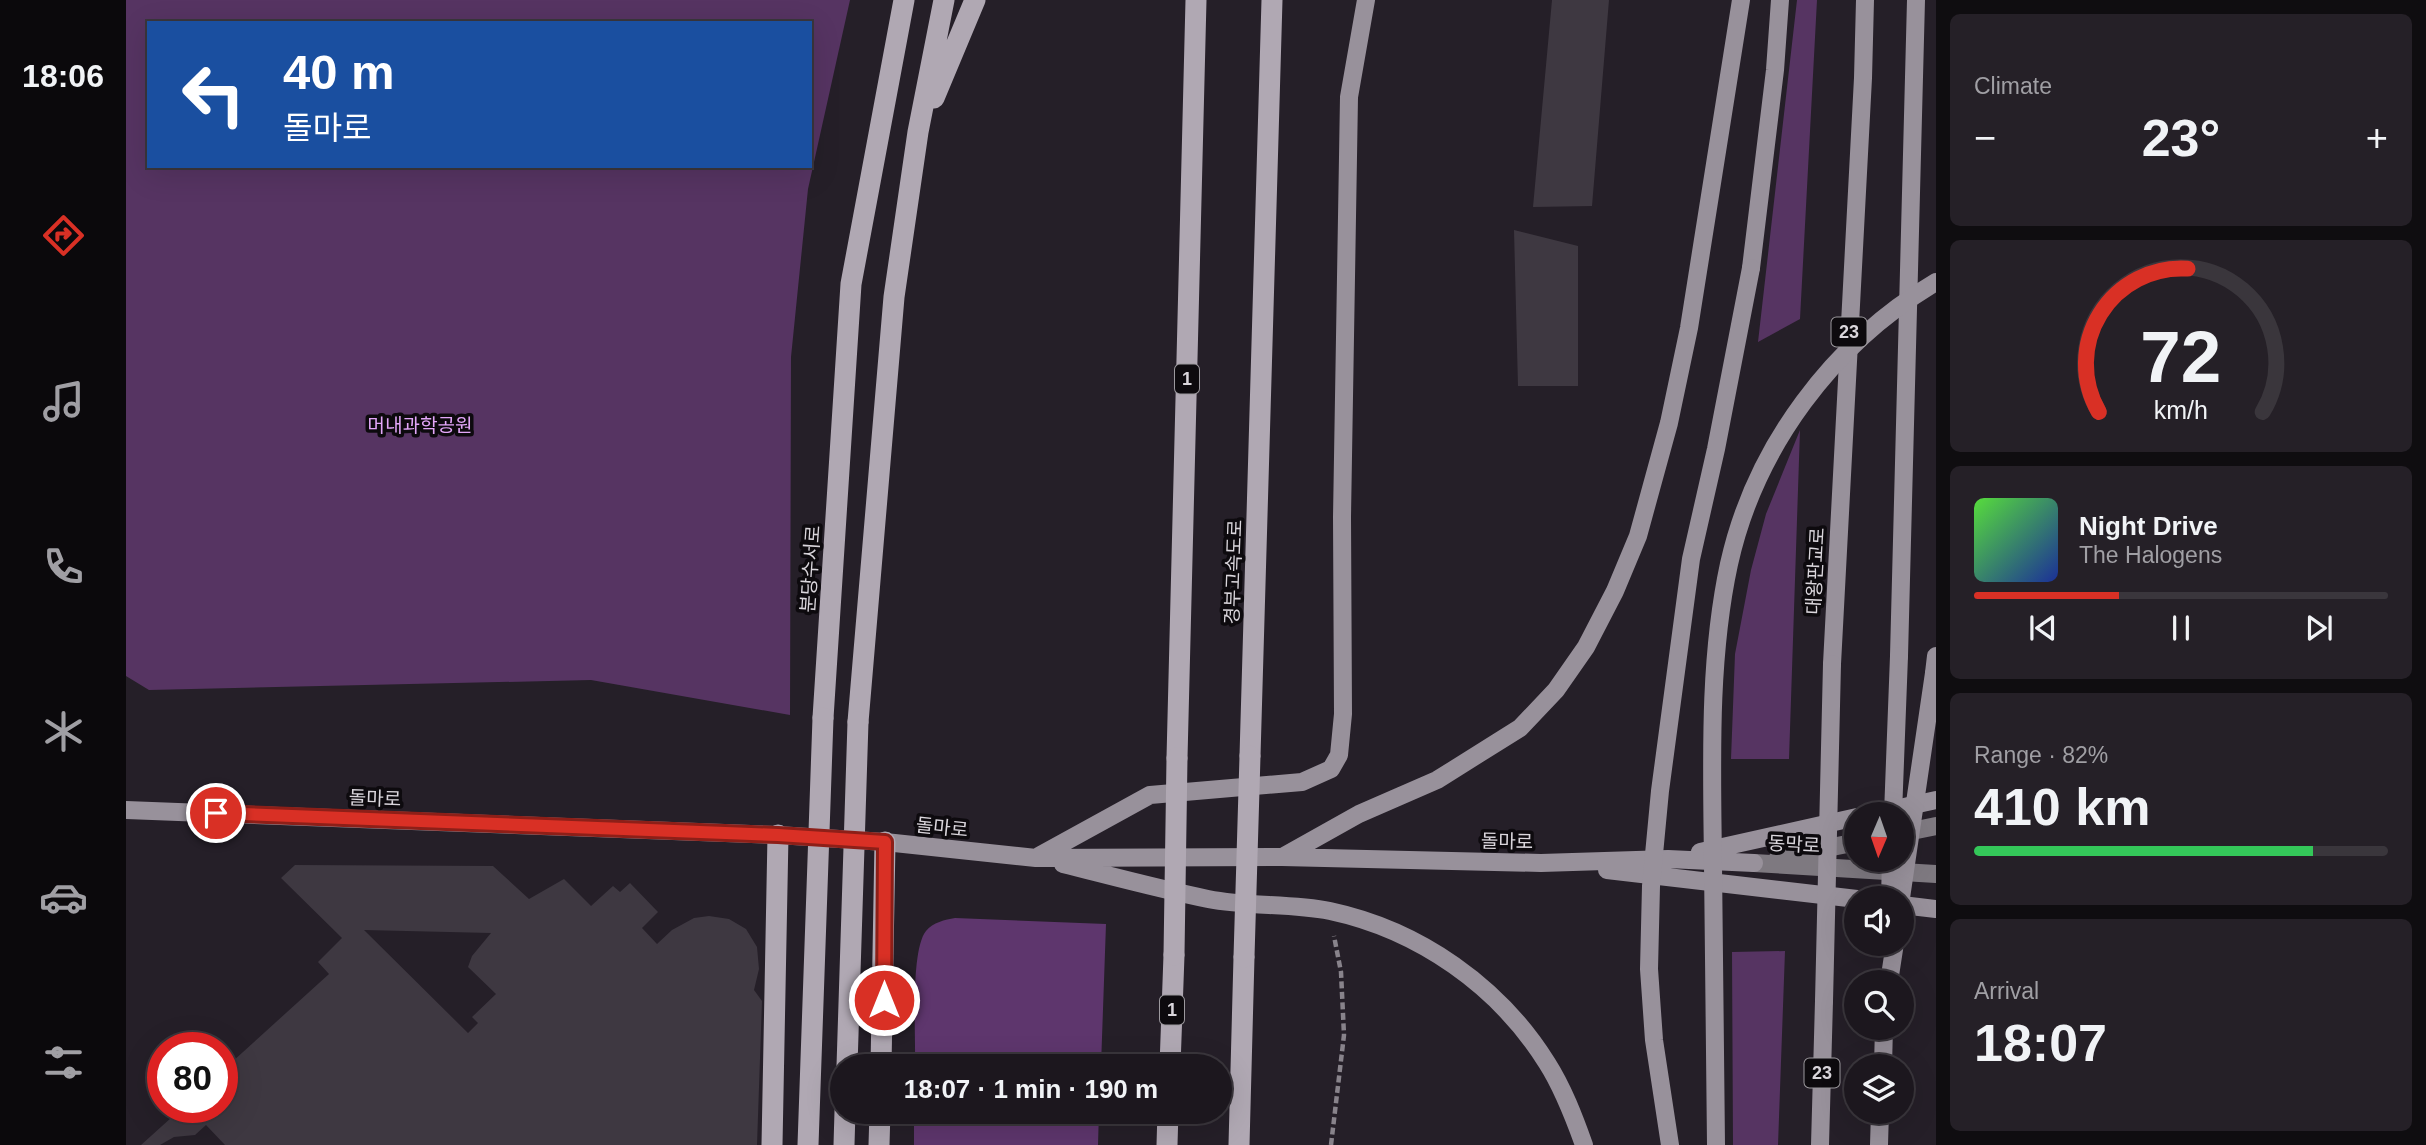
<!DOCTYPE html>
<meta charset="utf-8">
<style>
:root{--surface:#1c171e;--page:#252027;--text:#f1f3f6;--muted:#a09fa4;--line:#3a363c;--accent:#d93025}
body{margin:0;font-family:Helvetica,"Noto Sans KR",sans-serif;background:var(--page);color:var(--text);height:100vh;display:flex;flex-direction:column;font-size:26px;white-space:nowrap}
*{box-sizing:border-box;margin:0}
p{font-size:23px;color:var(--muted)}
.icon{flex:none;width:38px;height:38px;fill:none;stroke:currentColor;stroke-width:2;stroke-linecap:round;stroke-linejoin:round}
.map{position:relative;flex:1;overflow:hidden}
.sheet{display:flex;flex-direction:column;gap:14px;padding:14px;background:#0f0d10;width:490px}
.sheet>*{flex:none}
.hud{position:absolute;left:21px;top:21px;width:665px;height:147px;border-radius:0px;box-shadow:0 7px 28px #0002,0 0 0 2px var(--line);background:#1a4fa0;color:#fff;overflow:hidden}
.needle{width:46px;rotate:182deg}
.tools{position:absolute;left:1718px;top:802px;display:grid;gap:14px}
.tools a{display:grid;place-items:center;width:70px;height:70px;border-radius:50%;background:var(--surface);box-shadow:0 7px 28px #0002,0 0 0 2px var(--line);font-size:35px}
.speed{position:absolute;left:21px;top:1032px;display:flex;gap:14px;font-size:35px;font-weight:700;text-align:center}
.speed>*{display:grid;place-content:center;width:91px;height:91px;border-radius:50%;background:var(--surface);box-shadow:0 7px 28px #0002,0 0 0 2px var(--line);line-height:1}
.speed .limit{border:10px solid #d22;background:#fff;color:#111}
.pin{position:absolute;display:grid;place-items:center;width:60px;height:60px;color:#fff;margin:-30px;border:4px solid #fff;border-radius:50%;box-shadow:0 2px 7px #0007}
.me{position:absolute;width:77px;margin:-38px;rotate:0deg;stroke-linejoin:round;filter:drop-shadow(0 0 5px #0008)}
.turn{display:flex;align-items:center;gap:24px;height:147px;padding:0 21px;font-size:32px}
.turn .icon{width:91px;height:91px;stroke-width:2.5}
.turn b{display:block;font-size:49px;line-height:60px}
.big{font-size:52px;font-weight:700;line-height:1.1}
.sheet .card{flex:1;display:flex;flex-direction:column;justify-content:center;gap:10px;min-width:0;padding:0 24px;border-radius:10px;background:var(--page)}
.sheet .dial{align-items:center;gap:0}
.dial svg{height:182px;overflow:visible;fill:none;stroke:var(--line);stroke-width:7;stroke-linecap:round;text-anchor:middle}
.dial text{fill:var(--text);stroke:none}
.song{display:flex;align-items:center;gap:21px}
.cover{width:84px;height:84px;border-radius:10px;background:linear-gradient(135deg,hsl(110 70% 55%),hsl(230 70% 35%))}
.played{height:7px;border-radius:4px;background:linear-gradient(90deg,var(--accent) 35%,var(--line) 35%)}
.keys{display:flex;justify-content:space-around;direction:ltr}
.heat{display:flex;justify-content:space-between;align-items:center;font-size:38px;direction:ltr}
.charge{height:10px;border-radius:5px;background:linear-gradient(90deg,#34c759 82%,var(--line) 0)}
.trip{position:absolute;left:704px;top:1054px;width:402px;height:70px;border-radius:35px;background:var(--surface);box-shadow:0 7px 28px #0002,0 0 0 2px var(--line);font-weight:700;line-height:70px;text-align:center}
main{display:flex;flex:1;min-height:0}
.tab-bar{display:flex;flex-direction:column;width:126px;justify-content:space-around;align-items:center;background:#0b090c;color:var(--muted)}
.tab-bar .icon{width:49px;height:49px}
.tab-bar .active{color:var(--accent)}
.tab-bar b{font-size:32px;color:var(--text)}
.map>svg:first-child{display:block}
</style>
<main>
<nav class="tab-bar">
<b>18:06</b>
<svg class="icon active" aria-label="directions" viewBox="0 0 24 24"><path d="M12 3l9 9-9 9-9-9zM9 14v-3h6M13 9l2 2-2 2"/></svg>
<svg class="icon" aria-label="music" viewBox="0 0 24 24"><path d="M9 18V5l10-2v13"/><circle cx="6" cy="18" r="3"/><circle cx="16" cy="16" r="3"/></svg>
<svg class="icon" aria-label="phone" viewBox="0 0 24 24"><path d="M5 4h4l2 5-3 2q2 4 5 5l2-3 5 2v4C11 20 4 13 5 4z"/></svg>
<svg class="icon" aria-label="climate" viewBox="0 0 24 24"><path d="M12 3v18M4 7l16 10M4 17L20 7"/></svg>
<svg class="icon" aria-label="car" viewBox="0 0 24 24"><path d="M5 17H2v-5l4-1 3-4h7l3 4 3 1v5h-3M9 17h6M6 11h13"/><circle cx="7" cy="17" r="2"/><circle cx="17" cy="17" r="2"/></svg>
<svg class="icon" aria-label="filters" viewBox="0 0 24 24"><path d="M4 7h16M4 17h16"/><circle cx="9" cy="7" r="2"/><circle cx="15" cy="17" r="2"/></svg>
</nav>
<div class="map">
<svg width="1810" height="1145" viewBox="0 0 1810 1145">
<rect width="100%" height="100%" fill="#251f28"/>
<!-- green -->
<path fill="#563462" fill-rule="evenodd" d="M0,0H724L682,189L665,357L664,715L465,680L23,690L0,676ZM23,23H684V166H23Z
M1671,0H1691L1674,319L1632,342Z
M1674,430L1663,759H1605L1609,654L1625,570L1640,514Z
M1659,951L1652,1145H1607L1606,952Z"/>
<!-- forest -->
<path fill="#5e366d" d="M829,918L980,924L975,1066H789C790,1037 784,951 800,931C807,922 819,920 829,918Z
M788,1111H973L972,1145H788Z"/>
<!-- building -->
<path fill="#3e3841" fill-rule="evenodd" d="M1426,0H1483L1466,206L1407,207Z
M1388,230L1452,246V386H1392Z
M169,865L367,866L403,899L438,879L465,906L487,886L494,892L504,883L532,912L516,928L531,944L546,930L568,918L583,916L603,919L620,929L631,947L633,969L628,990L636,1001L631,1145H99L80,1125L69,1135L48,1137L34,1145H15L56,1108H96V1071L203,974L192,962L216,938L155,878ZM238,930L365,933L346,956L342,967L370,994L346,1017L352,1023L342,1033Z"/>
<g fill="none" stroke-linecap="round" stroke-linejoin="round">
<!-- path -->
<path stroke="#88838b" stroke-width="4.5" stroke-dasharray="7 3.5" stroke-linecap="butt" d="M1205,1145L1218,1035L1215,972L1208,936"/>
<!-- secondary -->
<path stroke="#7e7980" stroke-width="18" d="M1776,833L1810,826
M1652,858L1731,842
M1628,863L1810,874"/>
<!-- primary -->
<path stroke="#98919b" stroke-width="18" d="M1625,268L1649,70L1654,0
M1773,656L1790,0
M1706,664L1737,78L1739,0
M1808,673L1810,656
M0,810L652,835L759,842L910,858L1156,857L1415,863L1542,859L1628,863
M1746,814L1810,800
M1574,852L1731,817
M913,856L1024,795L1176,782L1205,769L1213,755L1217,714L1216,517L1223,97L1240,0
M1158,856L1233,814L1311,780L1394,728L1430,690L1460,647L1489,591L1512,536L1543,423L1563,328L1615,0
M937,864C985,876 1033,889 1082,899C1122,907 1164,903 1204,911C1293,930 1373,986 1421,1063C1437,1088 1448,1117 1458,1145
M1481,870L1731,899
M1776,905L1810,909
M1763,982L1769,943
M1757,1066L1758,1027
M1694,1145L1698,1001
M1753,1145L1754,1111"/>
<!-- highway -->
<path stroke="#b0a8b3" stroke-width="21" d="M808,98L849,0
M697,718L725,284L778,0
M732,722L768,297L792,132L818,0
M1124,756L1146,0
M1051,758L1070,0
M755,1066L759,842
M1044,1066L1048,955
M646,1145L652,835
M718,1145L719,1111
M753,1145L754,1111
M1041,1145L1042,1111
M1113,1145L1118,957"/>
<!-- primary-bridge -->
<path stroke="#98919b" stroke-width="18" d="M1767,814L1773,656
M1764,898L1765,859
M1775,898L1808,673
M1698,1001L1706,664
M1544,1145L1528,1040L1523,969L1525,886L1534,791L1565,559L1590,449L1625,268
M1590,1145C1589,1052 1588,958 1587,865C1586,766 1582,661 1603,564C1629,447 1707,343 1810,282"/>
<!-- highway-bridge -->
<path stroke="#b0a8b3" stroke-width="21" d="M1048,955L1051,758
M1118,957L1124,756
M721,1066L732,722
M682,1145L697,718"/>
</g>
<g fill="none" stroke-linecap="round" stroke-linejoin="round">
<defs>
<path id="route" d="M90,813L652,835L759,842L758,1000"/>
</defs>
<!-- route casing -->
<use href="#route" stroke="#8d1f18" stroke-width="18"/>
<!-- route -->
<use href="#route" stroke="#d93025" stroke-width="12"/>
</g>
<g text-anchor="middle" stroke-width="7" stroke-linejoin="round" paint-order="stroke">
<!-- shield labels -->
<g fill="#0d0a0e" stroke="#9c999e" stroke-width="2">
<rect x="1705.5" y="317.5" width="35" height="29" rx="5"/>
<rect x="1049" y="364.5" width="24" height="29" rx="5"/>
<rect x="1034" y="995.5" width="24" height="29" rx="5"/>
<rect x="1678.5" y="1058.5" width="35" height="29" rx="5"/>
</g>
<g font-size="18" font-weight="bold" fill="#dad6dc">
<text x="1723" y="338">23</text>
<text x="1061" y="385">1</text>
<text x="1046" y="1016">1</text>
<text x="1696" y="1079">23</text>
</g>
<!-- park labels -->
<g font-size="19" fill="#e2a6f8" stroke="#0d0a0e">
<text x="294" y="432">머내과학공원</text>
</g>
<!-- street labels -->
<g font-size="19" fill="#dad6dc" stroke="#0d0a0e">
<text transform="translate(684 569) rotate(-86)" y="7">분당수서로</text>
<text transform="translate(1689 571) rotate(-87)" y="7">대왕판교로</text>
<text transform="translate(1107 572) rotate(-88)" y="7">경부고속도로</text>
<text transform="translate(249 798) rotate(2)" y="7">돌마로</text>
<text transform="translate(816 827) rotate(6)" y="7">돌마로</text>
<text transform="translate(1381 841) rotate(1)" y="7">돌마로</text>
<text transform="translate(1668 844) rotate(3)" y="7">동막로</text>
</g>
</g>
</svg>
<div class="tools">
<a><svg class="needle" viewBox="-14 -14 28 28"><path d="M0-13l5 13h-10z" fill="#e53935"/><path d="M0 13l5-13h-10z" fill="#a09fa4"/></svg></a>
<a><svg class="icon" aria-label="sound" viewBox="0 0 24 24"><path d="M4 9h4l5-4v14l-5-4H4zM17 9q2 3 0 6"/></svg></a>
<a><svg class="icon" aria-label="search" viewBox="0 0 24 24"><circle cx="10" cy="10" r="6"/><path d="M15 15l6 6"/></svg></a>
<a><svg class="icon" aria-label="layers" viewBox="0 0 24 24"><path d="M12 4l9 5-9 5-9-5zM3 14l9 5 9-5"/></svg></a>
</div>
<div class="speed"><div class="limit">80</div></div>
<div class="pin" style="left:90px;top:813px;background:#d93025"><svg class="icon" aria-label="arrive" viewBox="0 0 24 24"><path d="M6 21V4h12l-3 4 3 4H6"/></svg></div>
<svg class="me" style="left:758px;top:1000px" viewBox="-20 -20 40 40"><circle r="17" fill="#d93025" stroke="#fff" stroke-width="3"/><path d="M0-11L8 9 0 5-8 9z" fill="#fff"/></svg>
<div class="trip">18:07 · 1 min · 190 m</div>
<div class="hud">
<div class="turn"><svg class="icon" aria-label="left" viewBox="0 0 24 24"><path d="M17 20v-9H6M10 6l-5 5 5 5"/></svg><div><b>40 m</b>돌마로</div></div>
</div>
</div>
<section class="sheet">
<div class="card"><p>Climate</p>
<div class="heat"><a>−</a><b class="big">23°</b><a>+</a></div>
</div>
<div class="card dial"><svg viewBox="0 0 100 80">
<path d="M14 69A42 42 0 1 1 86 69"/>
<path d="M14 69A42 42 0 0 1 53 6" stroke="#d93025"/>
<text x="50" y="56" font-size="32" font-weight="700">72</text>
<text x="50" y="72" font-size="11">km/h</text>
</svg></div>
<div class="card">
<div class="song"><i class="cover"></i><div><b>Night Drive</b><p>The Halogens</p></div></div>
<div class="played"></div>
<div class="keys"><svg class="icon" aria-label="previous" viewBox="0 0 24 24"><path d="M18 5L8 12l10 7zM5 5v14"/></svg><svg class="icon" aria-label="pause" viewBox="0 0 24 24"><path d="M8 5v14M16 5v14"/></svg><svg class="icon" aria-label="next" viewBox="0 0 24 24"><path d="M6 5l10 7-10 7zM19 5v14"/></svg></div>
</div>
<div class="card"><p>Range · 82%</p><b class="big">410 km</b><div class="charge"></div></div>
<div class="card"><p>Arrival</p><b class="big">18:07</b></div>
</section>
</main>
